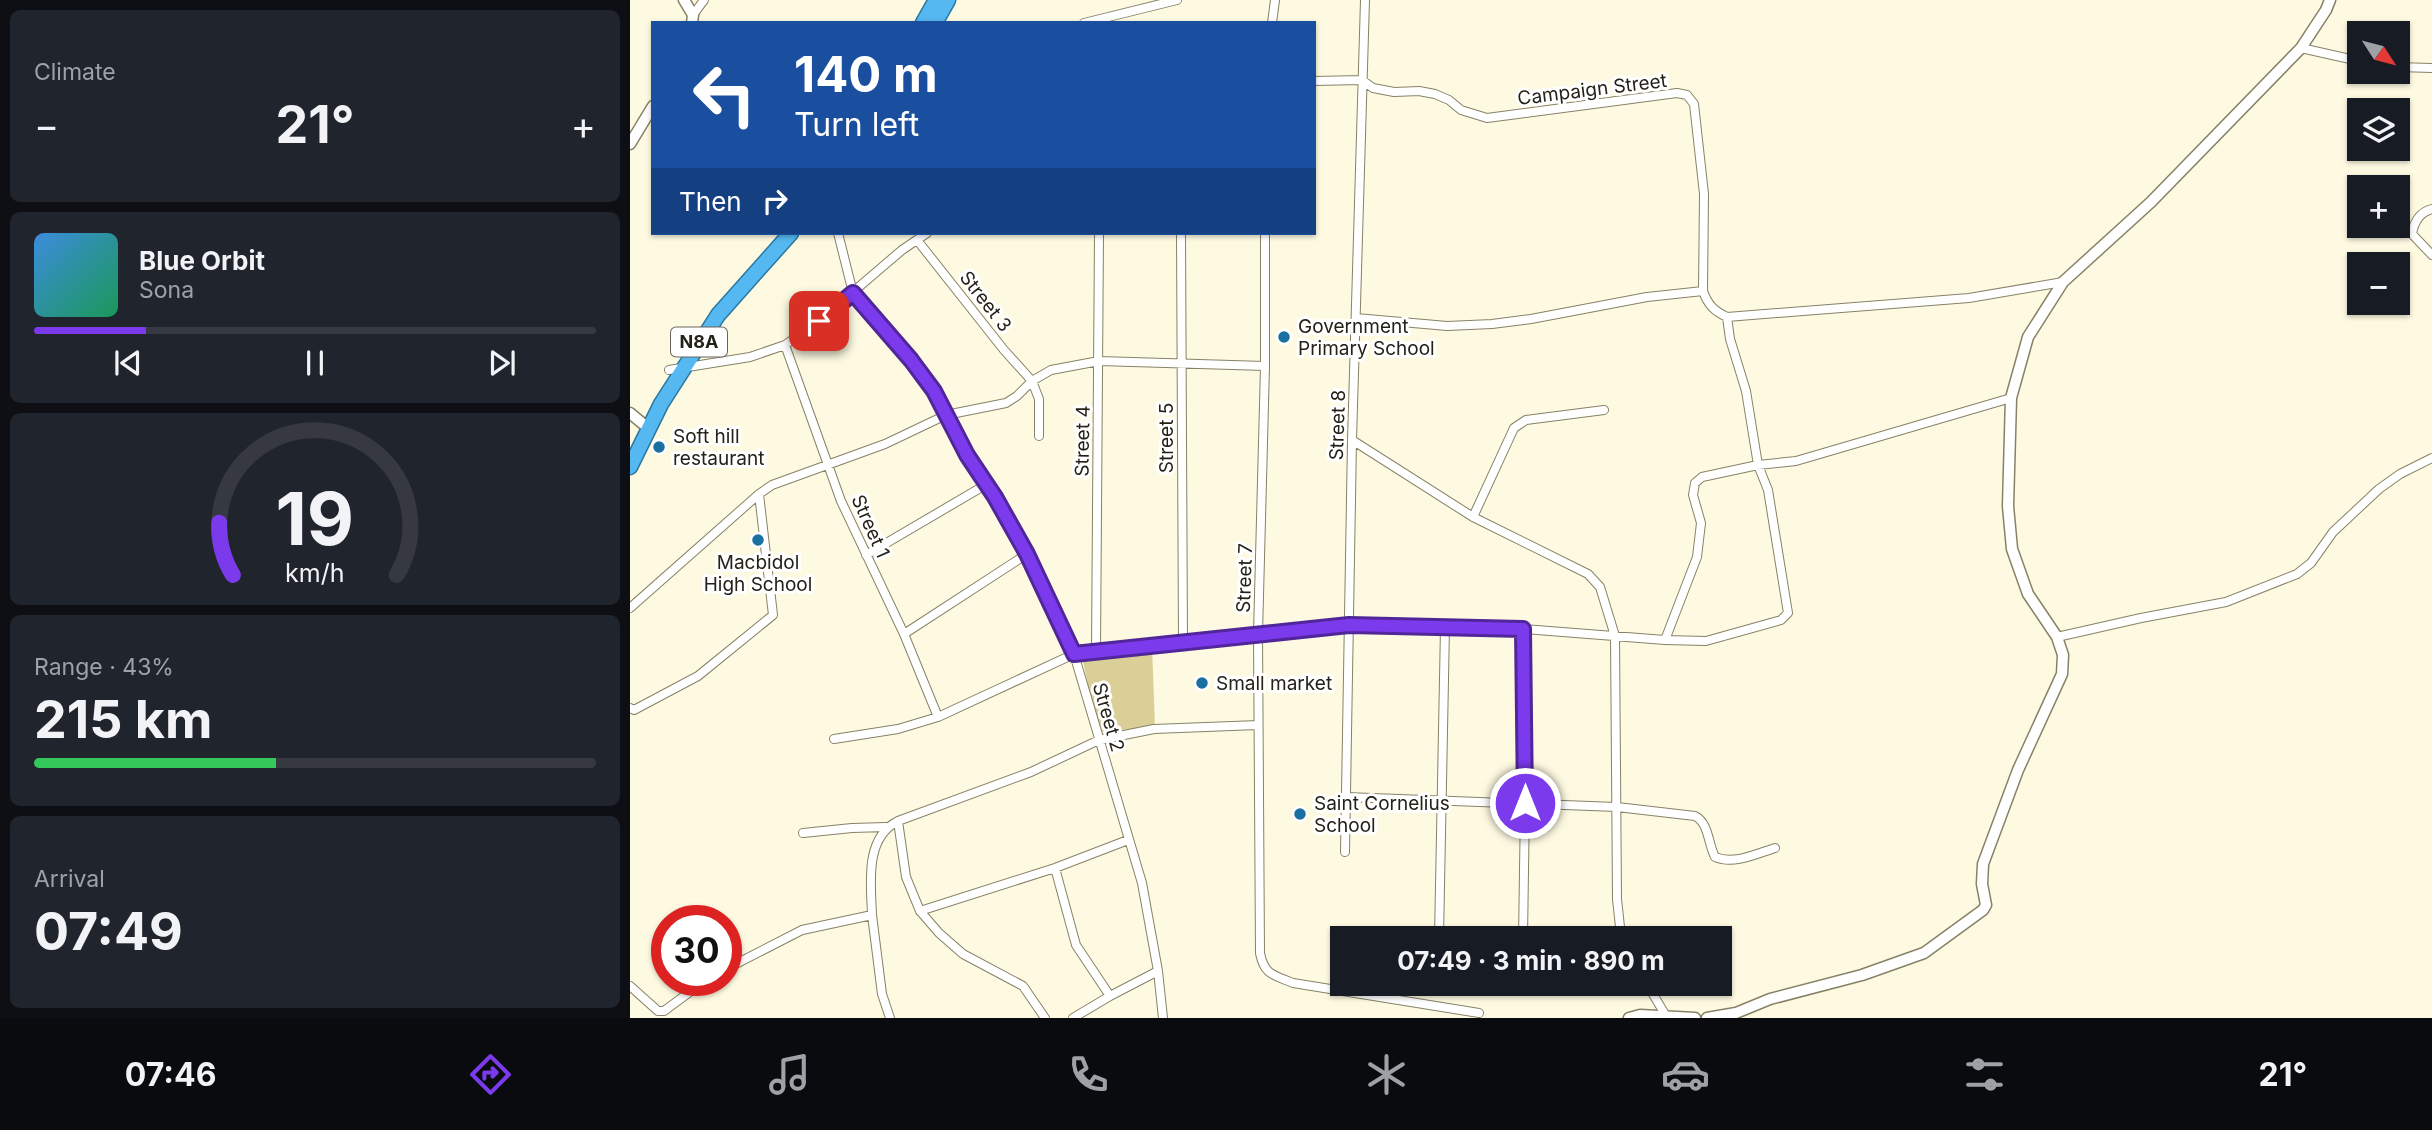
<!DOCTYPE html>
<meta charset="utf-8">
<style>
:root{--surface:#171b24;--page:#20242c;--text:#f1f3f6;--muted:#9ea1a6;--line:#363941;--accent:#7c3aed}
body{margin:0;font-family:Inter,sans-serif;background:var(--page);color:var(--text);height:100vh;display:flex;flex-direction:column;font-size:26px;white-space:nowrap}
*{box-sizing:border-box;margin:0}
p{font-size:23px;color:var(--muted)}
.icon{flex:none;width:38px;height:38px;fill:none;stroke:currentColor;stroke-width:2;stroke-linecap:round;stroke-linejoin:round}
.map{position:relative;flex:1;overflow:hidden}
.details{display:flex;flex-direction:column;gap:10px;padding:10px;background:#0d0f14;width:630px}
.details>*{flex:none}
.banner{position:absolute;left:21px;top:21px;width:665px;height:214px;border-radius:0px;box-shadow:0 2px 5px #0004;background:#1a4fa0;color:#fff;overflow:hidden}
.needle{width:46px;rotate:126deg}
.fabs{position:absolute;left:1717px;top:21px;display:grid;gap:14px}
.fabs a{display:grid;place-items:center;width:63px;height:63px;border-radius:0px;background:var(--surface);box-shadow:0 2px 5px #0004;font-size:35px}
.speed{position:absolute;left:21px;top:905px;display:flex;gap:14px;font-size:35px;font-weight:700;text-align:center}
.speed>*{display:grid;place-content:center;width:91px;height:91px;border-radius:50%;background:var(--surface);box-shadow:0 2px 5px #0004;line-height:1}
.speed .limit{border:10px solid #d22;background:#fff;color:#111}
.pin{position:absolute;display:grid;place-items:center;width:60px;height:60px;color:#fff;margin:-30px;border-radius:14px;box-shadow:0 4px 10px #0006}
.me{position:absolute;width:77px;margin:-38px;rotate:0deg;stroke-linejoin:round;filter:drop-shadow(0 0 5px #0008)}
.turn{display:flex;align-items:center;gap:24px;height:147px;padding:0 28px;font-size:32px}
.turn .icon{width:91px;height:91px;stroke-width:2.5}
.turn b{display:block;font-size:49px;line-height:60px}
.then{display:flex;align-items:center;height:66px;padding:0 28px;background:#0003;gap:14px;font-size:26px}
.big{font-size:52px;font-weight:700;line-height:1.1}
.details .card{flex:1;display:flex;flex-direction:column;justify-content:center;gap:10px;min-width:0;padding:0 24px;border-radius:10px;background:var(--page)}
.details .dial{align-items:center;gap:0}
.dial svg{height:182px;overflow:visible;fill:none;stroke:var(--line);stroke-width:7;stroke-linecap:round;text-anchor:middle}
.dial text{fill:var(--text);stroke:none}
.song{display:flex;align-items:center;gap:21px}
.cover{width:84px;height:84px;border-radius:10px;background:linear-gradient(135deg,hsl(210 70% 55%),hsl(150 70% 35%))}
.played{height:7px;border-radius:4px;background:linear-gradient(90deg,var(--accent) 20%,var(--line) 20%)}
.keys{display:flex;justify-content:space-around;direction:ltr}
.heat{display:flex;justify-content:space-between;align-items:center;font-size:38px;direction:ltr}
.charge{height:10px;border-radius:5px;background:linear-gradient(90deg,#34c759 43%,var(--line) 0)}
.trip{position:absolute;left:700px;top:926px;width:402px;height:70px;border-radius:0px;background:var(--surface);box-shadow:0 2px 5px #0004;font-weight:700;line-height:70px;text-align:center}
.menu{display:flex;height:112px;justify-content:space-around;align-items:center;background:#090b0e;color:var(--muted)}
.menu .icon{width:49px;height:49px}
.menu .active{color:var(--accent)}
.menu b{font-size:32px;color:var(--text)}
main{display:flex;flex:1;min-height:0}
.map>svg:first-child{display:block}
</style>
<main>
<section class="details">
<div class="card"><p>Climate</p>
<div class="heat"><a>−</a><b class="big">21°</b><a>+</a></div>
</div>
<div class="card">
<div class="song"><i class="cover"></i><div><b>Blue Orbit</b><p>Sona</p></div></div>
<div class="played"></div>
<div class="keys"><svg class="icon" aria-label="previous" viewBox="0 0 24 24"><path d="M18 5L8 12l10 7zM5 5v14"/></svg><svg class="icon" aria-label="pause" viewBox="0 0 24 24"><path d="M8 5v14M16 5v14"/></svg><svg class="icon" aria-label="next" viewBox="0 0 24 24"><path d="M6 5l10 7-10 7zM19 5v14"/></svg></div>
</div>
<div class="card dial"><svg viewBox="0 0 100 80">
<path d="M14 69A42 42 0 1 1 86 69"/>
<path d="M14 69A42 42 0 0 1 8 46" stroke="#7c3aed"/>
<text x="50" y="56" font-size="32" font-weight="700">19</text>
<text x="50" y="72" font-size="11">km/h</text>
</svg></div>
<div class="card"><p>Range · 43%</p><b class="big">215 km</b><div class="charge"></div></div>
<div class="card"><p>Arrival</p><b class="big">07:49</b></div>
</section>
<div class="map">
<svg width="1802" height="1018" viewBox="0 0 1802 1018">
<rect width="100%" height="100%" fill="#fefae2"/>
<!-- green -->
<path fill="#dacf96" d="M522,646L525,727L468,732L451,652Z"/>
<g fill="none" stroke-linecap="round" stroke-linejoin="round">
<defs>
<path id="minor" d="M63,15L74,0
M454,23L547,0
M642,23L645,0
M1671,48L1729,61
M1768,67L1802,68
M684,81L732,80L743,88L764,92L789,91L805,94L819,100L831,110L857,118L1047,93L1057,95L1064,104L1074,194L1073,291C1078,305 1084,311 1097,317L1339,298L1433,282
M1802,209C1790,212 1784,222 1782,234L1802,255
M208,233L223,293L281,361L304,391L337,455L365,497L397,554L444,654L512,883L528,971L533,1018
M551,233L553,643
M635,233V366L628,634L630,953C634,975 644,975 663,983L849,1013
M287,240L374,350L402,381L409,399V436
M726,318L817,326L862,324L901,319L1017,297L1073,291
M155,345L211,501L274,634L308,717
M39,370L120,357L155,345L189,321L272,250L297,233
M722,440L843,517L958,574L970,587L985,636L987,899L990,927L994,938
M843,517L884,428L896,420L974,410
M236,555L357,484
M0,608L129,494L142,485L255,444L316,415L376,403L387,396L402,381L421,370L469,361L635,366
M893,629L895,803L893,938
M274,634L397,554
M1427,637L1511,618L1596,602L1667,574L1681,563L1703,532L1749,489L1770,474L1802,458
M1035,640L1076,641L1151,620L1158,613L1138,490L1128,465L1116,391L1100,339L1097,317
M466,650L469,233
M0,708L4,710L68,676L143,615L129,494
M204,739L268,729L308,717L444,654L466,650L719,625L893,629L1035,640L1067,557L1071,523L1063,495L1065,483L1072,477L1128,465L1166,461L1381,398
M716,797L987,807L1065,816C1079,823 1078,844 1085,857C1104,865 1126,854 1145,848
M268,821L276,877L290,911L425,868L498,840
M173,833L222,828L256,827
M715,852L722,440L735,0
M425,868L446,945L480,996L443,1018
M290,911L309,933L333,954L393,986L415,1018
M242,915L252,994L260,1018
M809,938L815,627
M96,969L172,930L242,915C241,884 234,838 268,821L401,772L469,740L524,729L628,725
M1017,984L1036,1016
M0,986L28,1011H34L76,980
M480,996L528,971"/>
<path id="tertiary" d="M54,0L63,15L62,23
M0,144L23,106
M0,413L18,428
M999,1018L1010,1015L1065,1018
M1077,1018L1106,1013L1140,999L1232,975L1294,953L1353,910L1356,905L1352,884L1353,864L1388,770L1432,674L1433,655L1427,637L1398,594L1382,549L1378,506L1381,398L1398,337L1433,282L1521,202L1671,48L1696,10L1700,0"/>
<path id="trunk" d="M293,23L306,0
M305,23L318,0
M0,467L31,404L88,315L161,233"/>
</defs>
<!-- minor casing -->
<use href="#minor" stroke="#878266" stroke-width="10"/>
<!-- tertiary casing -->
<use href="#tertiary" stroke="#878266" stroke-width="13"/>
<!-- trunk casing -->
<use href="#trunk" stroke="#2978a2" stroke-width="17"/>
<!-- minor -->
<use href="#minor" stroke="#fff" stroke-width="8"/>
<!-- tertiary -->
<use href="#tertiary" stroke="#fff" stroke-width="10"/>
<!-- trunk -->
<use href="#trunk" stroke="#56b8f0" stroke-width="14"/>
</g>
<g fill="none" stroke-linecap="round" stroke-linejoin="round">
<defs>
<path id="route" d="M189,321L223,293L281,360L304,391L337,455L365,497L397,554L444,654L719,625L893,629L895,803"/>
</defs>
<!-- route casing -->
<use href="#route" stroke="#51269a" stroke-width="18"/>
<!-- route -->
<use href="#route" stroke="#7c3aed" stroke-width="12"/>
</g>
<!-- markers -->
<g fill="#1c70a1" stroke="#fff" stroke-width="2.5">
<circle cx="654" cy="337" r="7"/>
<circle cx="29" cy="447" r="7"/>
<circle cx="128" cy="540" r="7"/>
<circle cx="572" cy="683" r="7"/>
<circle cx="670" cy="814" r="7"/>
</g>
<g text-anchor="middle" stroke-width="6" stroke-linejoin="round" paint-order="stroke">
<!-- shield labels -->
<rect fill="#fff" stroke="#66645d" stroke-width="2" x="41" y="327.5" width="56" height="29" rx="5"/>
<g font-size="18" font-weight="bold" fill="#242217">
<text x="69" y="348">N8A</text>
</g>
<!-- street labels -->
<g font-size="19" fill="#242217" stroke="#fff">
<text transform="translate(962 89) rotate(-7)" y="7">Campaign Street</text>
<text transform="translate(356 301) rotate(52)" y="7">Street 3</text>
<text transform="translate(707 425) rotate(-88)" y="7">Street 8</text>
<text transform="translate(536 438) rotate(-90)" y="7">Street 5</text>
<text transform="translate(452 441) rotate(-89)" y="7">Street 4</text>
<text transform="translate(241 526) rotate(66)" y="7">Street 1</text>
<text transform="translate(614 578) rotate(-88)" y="7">Street 7</text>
<text transform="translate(479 717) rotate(74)" y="7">Street 2</text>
</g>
<!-- poi labels -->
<g font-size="19" fill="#242217" stroke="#fff" text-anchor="start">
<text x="668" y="333">Government<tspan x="668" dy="22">Primary School</tspan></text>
<text x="43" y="443">Soft hill<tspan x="43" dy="22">restaurant</tspan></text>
<text x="128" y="569" text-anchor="middle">Macbidol<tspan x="128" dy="22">High School</tspan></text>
<text x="586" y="690">Small market</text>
<text x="684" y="810">Saint Cornelius<tspan x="684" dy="22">School</tspan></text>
</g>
</g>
</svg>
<div class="fabs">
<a><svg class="needle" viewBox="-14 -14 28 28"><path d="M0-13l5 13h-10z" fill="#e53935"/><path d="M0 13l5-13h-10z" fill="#9ea1a6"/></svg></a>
<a><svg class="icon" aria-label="layers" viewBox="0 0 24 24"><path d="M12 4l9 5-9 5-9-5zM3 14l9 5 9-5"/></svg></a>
<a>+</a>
<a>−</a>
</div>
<div class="speed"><div class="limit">30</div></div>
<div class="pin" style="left:189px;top:321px;background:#d93025"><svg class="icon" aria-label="arrive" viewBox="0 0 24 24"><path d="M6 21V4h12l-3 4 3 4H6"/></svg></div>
<svg class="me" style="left:895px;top:803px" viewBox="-20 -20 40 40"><circle r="17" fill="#7c3aed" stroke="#fff" stroke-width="3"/><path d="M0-11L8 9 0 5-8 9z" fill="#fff"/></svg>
<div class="trip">07:49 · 3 min · 890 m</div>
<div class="banner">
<div class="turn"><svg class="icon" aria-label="left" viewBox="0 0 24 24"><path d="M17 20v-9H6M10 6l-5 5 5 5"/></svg><div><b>140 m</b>Turn left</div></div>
<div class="then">Then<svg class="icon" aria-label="right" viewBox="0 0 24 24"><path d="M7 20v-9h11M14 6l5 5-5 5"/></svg></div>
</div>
</div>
</main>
<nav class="menu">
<b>07:46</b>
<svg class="icon active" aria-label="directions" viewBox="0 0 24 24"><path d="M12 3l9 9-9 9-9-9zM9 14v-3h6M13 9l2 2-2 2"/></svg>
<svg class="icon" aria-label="music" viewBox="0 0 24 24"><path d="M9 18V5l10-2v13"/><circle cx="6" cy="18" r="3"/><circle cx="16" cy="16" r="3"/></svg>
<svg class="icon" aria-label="phone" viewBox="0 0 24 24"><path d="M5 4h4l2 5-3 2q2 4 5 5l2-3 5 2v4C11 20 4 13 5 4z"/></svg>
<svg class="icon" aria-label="climate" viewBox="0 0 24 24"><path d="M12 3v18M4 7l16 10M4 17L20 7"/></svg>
<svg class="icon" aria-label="car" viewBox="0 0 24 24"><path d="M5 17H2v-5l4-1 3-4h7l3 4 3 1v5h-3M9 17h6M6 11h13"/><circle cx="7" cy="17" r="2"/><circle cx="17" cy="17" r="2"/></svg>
<svg class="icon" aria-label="filters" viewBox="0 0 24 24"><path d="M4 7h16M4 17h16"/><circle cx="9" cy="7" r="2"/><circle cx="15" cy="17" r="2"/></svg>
<b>21°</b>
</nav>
